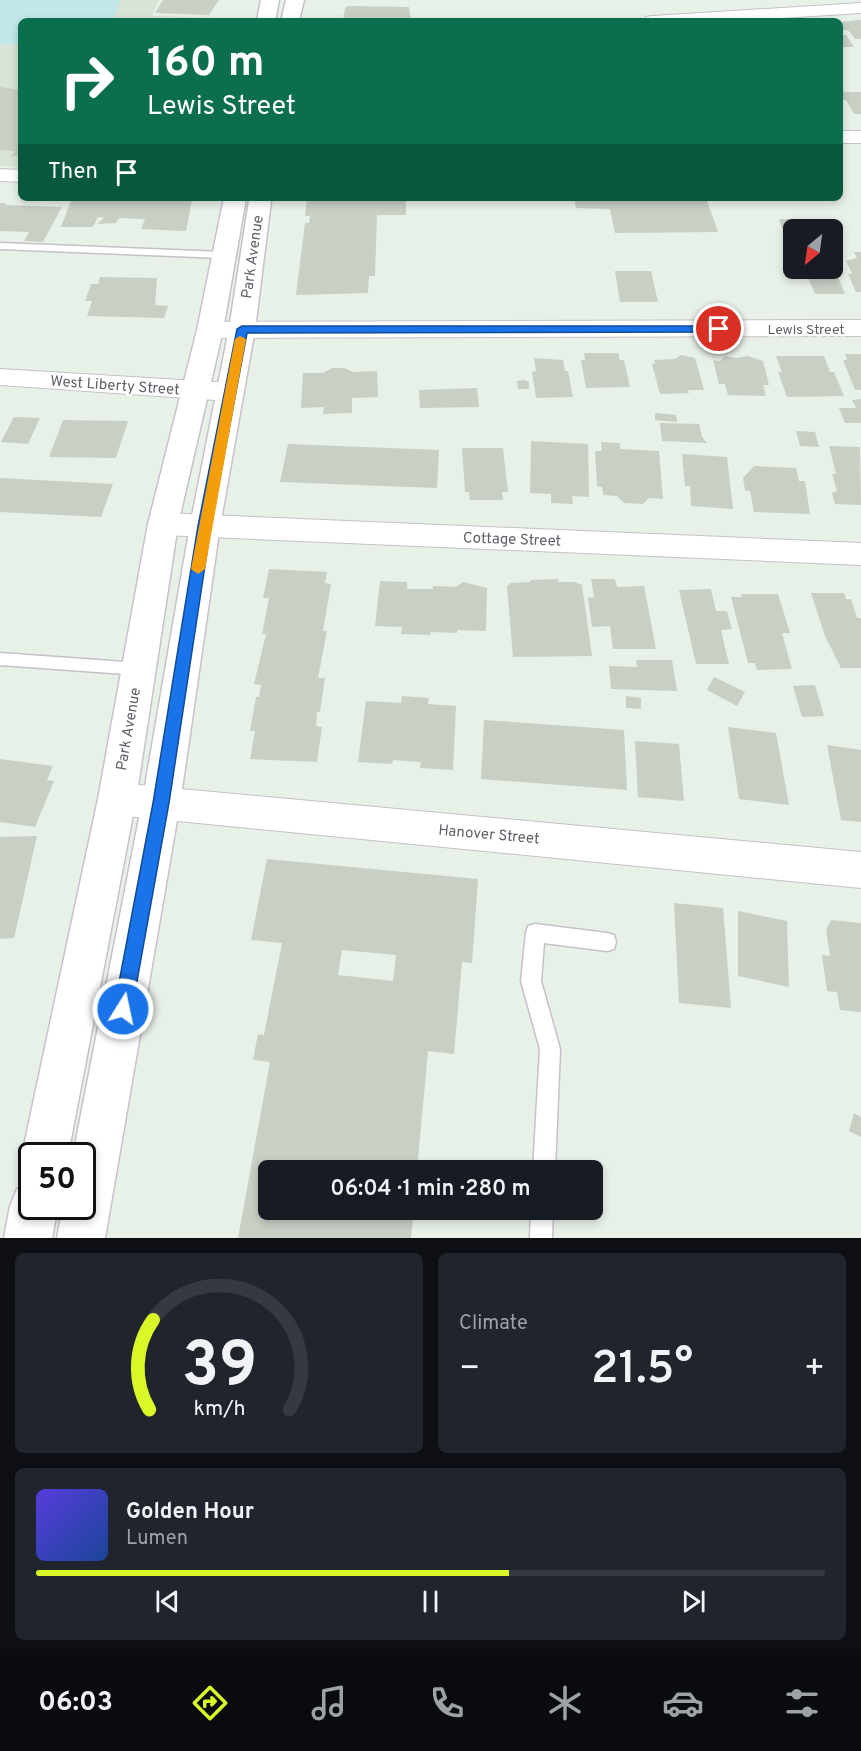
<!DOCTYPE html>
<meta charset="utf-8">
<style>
:root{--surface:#171b24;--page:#20242c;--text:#f1f3f6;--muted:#9ea1a6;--line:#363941;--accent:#daf727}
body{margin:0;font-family:Overpass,sans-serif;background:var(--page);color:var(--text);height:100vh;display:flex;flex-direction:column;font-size:22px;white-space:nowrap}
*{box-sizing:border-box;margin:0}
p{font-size:20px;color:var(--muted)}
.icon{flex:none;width:33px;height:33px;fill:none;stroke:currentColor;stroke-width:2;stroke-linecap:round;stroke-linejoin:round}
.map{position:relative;height:1238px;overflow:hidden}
.details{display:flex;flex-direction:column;gap:15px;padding:15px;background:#0d0f14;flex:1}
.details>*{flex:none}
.hud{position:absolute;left:18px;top:18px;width:825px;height:183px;border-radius:9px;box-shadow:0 3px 9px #0003;background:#0b6e4f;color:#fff;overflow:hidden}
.needle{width:39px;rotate:209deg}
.fabs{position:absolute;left:783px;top:219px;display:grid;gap:12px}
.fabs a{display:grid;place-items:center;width:60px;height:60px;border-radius:9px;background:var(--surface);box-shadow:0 3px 9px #0003;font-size:30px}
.speed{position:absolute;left:18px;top:1142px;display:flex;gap:12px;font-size:30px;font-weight:700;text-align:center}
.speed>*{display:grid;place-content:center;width:78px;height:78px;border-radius:50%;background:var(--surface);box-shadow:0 3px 9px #0003;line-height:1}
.speed .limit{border:3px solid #111;border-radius:9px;background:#fff;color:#111}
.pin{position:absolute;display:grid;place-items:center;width:51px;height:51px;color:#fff;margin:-26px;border:3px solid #fff;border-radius:50%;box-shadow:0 2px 6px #0007}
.me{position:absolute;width:66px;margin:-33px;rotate:10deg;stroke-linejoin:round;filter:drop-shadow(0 0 4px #0008)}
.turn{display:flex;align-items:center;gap:21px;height:126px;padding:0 30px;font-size:27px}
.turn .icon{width:78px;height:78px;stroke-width:2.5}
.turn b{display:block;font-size:42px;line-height:51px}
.then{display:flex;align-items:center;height:57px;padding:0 30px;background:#0003;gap:12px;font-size:22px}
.big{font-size:45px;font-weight:600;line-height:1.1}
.details .tile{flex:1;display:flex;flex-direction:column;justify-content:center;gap:9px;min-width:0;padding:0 21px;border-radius:9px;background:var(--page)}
.details .dial{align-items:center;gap:0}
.dial svg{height:156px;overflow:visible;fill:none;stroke:var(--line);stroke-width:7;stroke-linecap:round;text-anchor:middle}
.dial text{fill:var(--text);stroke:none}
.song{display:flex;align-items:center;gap:18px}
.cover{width:72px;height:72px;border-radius:9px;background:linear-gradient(135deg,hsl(250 70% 55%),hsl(220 70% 35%))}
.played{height:6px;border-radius:3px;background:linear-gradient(90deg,var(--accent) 60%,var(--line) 60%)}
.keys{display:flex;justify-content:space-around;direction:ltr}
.heat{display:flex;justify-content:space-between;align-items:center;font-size:33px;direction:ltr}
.details .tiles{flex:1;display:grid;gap:15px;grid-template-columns:1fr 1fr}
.tile:last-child{grid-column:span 2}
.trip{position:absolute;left:258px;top:1160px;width:345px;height:60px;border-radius:9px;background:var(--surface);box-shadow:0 3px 9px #0003;font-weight:600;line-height:60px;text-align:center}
.tabs{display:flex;height:96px;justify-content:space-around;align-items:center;background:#090b0e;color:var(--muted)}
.tabs .icon{width:42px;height:42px}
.tabs .on{color:var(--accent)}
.tabs b{font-size:27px;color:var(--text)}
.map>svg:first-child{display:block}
</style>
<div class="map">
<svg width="861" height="1238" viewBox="0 0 861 1238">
<rect width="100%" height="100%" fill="#e8f1e7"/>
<!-- education -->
<path fill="#dae3d7" d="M0,0H159L152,16L260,19L21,21V167L0,166Z"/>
<!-- green -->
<path fill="#c2e8ea" d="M0,0H121L112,21H21V44H0Z"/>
<!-- building -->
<path fill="#c8cfc5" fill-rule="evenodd" d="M163,0H219L209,15L155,13Z
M348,6L409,7L411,21H343L345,8Z
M861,20V39H855L848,30H840V22Z
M840,35H846L854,47H840Z
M840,84L844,92H861V114H854L846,100H841Z
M0,87L21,90V156H11L15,151L0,150Z
M72,198H134L192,200L186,231L141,229L145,219L119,218L116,223L97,224L104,218L98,217L93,227H61Z
M307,198H406V215H377L375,276H369L368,293L296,295L305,223H309L310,216H305Z
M574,198H706L718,232L615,233L610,209L576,208Z
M0,203H6L5,205L62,207L43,242L24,241L29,232L0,231Z
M779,219L813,220L816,230L783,231Z
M854,252H861V292H856L848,274H852L846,261L857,258Z
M805,270H835L845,294H815Z
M615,271H651L658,302H620Z
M100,277L157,278L155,305L168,306L164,318L87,316L92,301H85L91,284H98Z
M584,353H618L620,360H624L630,387L586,388L581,360H585Z
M845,354H861V390H855L843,360H847Z
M681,355L695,358L704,390H688L689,393L660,394L652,364H655L654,360L675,359Z
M725,356L736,358L748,356L763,361L769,385H763L766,396L728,395L725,384H719L713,360L720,361Z
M776,356H824L830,372H834L844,396L787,397L778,372H782Z
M534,358L563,360L565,371H568L573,397L536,398L532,372L536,371Z
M332,368H344L353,372L377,371L378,397L352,398V413L323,414L324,407L301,408L303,373H323Z
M524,380L529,382V389H518L517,381Z
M477,388L479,407L420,408L419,390Z
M861,399V423H845L839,408H856L852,400Z
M655,413L676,415L677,422L655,420Z
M14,417L40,418L28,444L1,442Z
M63,420L128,421L116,458L49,457Z
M660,423L699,424L702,437L707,443L662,441Z
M796,431L815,432L819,447L800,446Z
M531,441L588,444L589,497L572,496L573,504L551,503V494L530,493Z
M601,442L620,443V449L659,451L663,499L649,498L643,504L624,503L617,496L603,495L602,487L597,486L595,451H602Z
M288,444L439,450L437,488L280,482Z
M829,446L860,447L861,505L835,504L832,493L837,491L832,474H836Z
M462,448H503L508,492H502L503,500H470L469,492H465Z
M682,454L727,457L733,509L691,506L690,486H685Z
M754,466L796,468L799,481H805L810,514L754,512L750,491L745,490L743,478Z
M0,478L113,484L101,517L0,512Z
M269,569L327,572L325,583L331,584L323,631H327L318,678H325L320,712H317L316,726L322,727L317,762L250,759L255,731H250L256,697H259L261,685L254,684L266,634H262L269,598H263Z
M558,579V582H575L582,585L592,656L513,657L507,586L511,583L530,582V580Z
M591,579H615L617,587L644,586L656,649H613L610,626L592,627L588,598L594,597Z
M380,581L407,582V589H433V586L456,587L463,582L487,588L486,631L457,630V633L431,632L430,635L401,634L402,627L375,626Z
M711,589L716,611H727L732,629L721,630L729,664H696L679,590Z
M811,593H844L846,599H851L857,618H861V668H841L825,636Z
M741,594H778L790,633H782L792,669L757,670L755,663H748L731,597H742Z
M636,660H672L677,691L611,689L609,666L637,667Z
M714,677L745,692L737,706L707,690Z
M815,685L824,716L802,717L793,686Z
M402,696L429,698L428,704L456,706L453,770L420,768L421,762L393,760L392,764L358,762L366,701L401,703Z
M626,696L641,698V709L626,708Z
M484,720L624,730L627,790L481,779Z
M728,727L776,733L789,805L739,799Z
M635,741L679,744L684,801L638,797Z
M827,745L861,750V822L841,820Z
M0,759L53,766L47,780L54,781L35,827L0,822Z
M37,836L14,938L0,939V837Z
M267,859L478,879L472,963L462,962L454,1054L428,1051L417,1170H268V1209H414L411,1238H238L270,1062L253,1060L258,1034L264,1035L282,943L251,940ZM342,950L396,955L393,981L338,975Z
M674,903L723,908L731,1008L679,1003Z
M738,911L787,921L789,987L738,976Z
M831,920L861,923V1012L840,1010L837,992L827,991L822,955L830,956L826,930Z
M854,1113L861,1117V1137L849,1131Z"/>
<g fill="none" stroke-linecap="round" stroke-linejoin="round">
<defs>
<path id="lane" d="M0,243L223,252L228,255L223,258L0,249Z
M0,653L139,663L145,664L147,669L145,674L139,675L0,665Z
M535,924L607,933L614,935L616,942L614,949L607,951L544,943L541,981L560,1049L555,1170H533L540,1049L521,981L526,933L528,926Z
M531,1209H553L552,1238H530Z"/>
<path id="street" d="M861,3V13L733,21H644L646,17L652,16Z
M840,131H861V143H840Z
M0,169L21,170V182L0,181Z
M861,320V336L210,338L201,335L198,330L201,325L210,322Z
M0,369L230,383L239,386L243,392L239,398L230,401L0,385Z
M163,513L861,543V565L163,535L153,532L148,524L153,516Z
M117,783L861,852V888L117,815L104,811L99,799L104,787Z"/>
<path id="secondary" d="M261,0H279L275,21H257Z
M286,0H304L299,21H281Z
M224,198H246L223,330L178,524L136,799L68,1155H32V1173L29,1171L22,1155L98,799L148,524L197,330Z
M247,198H269L271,201L255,329L220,526L180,803L105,1238H57L63,1206H82V1155H73L142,803L190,526L229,329L249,201Z
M32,1183V1206H58L52,1238H4L10,1206L17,1189Z"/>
</defs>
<!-- lane casing -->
<use href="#lane" stroke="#c6c0c8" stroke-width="3"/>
<!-- street casing -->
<use href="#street" stroke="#c6c0c8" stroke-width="2"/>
<!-- secondary casing -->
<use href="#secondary" stroke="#c7c1ca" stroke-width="3"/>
<!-- lane -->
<use href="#lane" fill="#fff" fill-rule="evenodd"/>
<!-- street -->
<use href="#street" fill="#fff" fill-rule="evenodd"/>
<!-- secondary -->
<use href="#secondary" fill="#fff" fill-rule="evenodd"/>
</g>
<!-- route -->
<path fill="#1a73e8" stroke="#114b97" stroke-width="1.5" d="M242,326H719L724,329L719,332L247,333L211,526L169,803L132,1009L129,1015L123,1018L117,1015L114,1009L153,803L198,526L237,329Z"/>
<!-- slow -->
<path fill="#f59e0b" d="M240,336L246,339L205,569L198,574L191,569L235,339Z"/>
<g text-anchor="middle" stroke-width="5" stroke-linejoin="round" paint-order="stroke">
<!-- far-street labels -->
<g font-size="14" fill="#645e68" stroke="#fff">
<text x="806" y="334">Lewis Street</text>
</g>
<!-- street labels -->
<g font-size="15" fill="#645e68" stroke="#fff">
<text transform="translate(252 257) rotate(-82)" y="5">Park Avenue</text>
<text transform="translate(115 385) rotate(4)" y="5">West Liberty Street</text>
<text transform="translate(512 539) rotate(2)" y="5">Cottage Street</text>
<text transform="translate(128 729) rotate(-80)" y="5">Park Avenue</text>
<text transform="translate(489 834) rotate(5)" y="5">Hanover Street</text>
</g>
</g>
</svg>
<div class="fabs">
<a><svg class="needle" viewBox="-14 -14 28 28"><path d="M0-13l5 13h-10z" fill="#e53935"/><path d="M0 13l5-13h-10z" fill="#9ea1a6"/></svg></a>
</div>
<div class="speed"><div class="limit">50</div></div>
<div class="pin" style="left:719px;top:329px;background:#d93025"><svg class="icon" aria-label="arrive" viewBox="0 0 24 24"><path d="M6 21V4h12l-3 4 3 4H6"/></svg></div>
<svg class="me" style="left:123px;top:1009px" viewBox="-20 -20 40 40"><circle r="17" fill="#1a73e8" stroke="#fff" stroke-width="3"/><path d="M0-11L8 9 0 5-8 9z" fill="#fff"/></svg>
<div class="trip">06:04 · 1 min · 280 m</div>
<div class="hud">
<div class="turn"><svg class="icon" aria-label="right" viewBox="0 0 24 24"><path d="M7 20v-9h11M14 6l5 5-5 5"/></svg><div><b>160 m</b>Lewis Street</div></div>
<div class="then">Then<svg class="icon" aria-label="arrive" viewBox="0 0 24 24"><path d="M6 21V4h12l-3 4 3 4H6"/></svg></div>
</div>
</div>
<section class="details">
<div class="tiles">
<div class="tile dial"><svg viewBox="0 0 100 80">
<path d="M14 69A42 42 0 1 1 86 69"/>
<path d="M14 69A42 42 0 0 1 16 23" stroke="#daf727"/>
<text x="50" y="56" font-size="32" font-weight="700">39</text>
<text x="50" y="72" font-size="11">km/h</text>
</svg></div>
<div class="tile"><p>Climate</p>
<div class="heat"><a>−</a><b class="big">21.5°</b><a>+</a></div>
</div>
<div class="tile">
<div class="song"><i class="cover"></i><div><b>Golden Hour</b><p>Lumen</p></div></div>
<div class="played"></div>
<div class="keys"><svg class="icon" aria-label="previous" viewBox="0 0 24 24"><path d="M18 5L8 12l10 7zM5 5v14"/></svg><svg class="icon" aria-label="pause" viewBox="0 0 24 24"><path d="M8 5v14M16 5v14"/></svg><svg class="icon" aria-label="next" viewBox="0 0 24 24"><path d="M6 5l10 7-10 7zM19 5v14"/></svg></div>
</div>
</div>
</section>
<nav class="tabs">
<b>06:03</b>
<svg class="icon on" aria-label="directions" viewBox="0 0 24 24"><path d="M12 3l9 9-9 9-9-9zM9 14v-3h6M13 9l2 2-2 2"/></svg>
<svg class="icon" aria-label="music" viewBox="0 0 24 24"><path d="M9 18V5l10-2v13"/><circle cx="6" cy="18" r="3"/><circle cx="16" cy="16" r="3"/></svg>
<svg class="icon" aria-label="phone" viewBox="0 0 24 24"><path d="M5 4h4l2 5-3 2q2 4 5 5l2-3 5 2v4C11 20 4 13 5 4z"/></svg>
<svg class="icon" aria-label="climate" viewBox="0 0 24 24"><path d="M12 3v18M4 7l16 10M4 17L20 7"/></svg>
<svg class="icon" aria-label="car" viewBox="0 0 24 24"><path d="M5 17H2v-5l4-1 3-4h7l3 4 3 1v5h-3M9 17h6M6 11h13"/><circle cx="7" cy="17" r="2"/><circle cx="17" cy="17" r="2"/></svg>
<svg class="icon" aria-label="filters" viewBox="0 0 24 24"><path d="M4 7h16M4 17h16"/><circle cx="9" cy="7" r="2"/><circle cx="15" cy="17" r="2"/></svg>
</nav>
